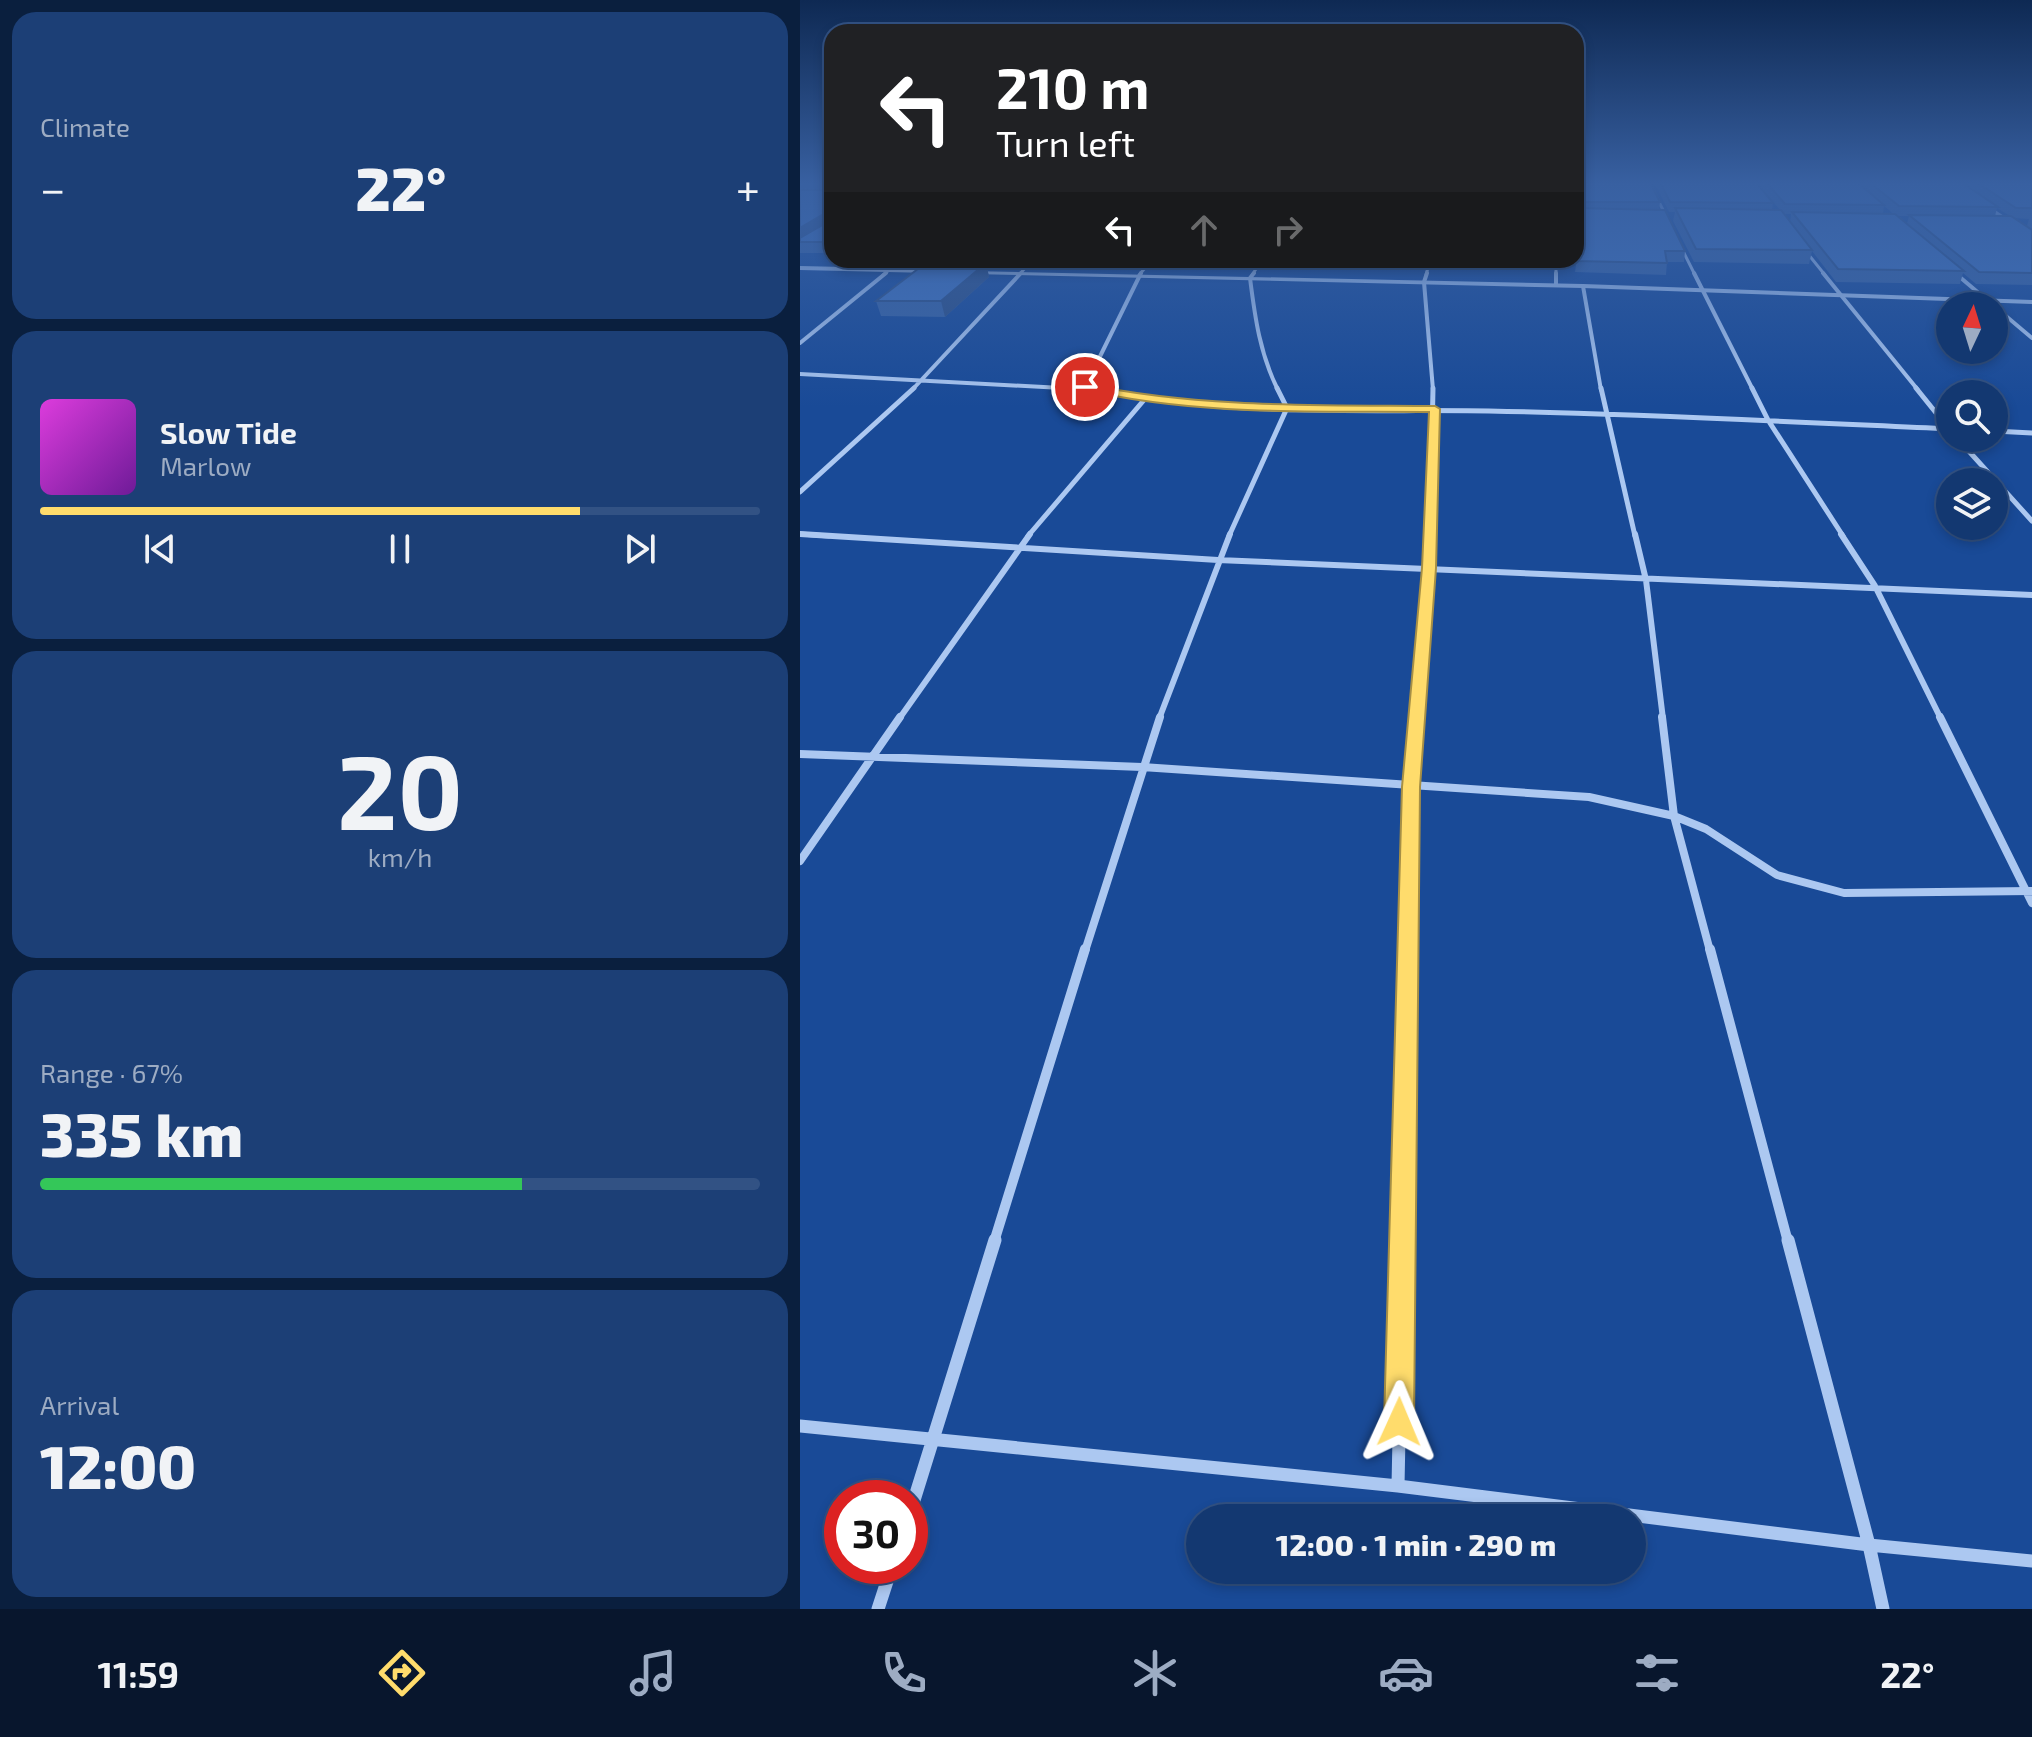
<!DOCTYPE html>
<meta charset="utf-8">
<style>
:root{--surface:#133871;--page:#1c3f76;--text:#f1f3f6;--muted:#9dacc3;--line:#325284;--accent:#ffdc6c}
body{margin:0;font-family:"Exo 2",sans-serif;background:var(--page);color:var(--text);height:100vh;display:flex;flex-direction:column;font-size:30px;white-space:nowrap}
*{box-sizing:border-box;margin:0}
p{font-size:26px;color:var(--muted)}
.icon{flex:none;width:44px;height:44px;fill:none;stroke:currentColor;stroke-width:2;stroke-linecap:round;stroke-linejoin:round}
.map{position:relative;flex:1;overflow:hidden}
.panel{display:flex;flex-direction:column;gap:12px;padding:12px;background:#0a1f3e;width:800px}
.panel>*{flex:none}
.top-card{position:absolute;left:24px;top:24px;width:760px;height:244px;border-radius:24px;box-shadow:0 4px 12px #0003,0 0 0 2px var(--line);background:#202124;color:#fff;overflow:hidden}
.needle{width:52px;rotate:4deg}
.tools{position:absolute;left:1136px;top:292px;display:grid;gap:16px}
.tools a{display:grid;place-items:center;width:72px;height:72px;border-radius:50%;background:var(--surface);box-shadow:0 4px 12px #0003,0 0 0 2px var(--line);font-size:40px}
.speed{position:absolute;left:24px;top:1480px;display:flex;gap:16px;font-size:40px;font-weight:700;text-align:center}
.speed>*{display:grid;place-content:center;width:104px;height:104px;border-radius:50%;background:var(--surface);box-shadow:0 4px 12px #0003,0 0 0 2px var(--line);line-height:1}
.speed .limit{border:12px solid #d22;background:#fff;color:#111}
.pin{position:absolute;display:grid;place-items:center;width:68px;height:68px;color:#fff;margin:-34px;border:4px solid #fff;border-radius:50%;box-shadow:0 2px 8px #0007}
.me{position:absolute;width:88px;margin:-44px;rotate:1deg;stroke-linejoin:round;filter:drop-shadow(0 0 6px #0008)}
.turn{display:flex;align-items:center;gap:28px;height:168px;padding:0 40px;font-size:36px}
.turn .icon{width:104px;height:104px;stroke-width:2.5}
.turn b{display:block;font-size:56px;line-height:68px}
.lanes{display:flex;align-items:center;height:76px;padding:0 40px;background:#0003;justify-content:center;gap:40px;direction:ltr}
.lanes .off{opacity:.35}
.big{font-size:60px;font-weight:800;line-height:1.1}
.panel .widget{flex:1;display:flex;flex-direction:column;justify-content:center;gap:12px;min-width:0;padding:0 28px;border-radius:24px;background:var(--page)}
.panel .dial{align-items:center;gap:0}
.dial b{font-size:104px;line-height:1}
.song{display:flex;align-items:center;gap:24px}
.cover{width:96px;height:96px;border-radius:12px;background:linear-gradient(135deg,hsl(300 70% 55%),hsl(280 70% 35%))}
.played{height:8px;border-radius:4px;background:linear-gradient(90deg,var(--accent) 75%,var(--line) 75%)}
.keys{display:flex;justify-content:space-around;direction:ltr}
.heat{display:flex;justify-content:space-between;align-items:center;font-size:44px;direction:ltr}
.charge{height:12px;border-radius:6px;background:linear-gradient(90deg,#34c759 67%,var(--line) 0)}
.trip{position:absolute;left:386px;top:1504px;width:460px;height:80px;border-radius:40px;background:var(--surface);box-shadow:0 4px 12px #0003,0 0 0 2px var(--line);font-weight:800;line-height:80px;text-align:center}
.menu{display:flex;height:128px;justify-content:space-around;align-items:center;background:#08162d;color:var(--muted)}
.menu .icon{width:56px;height:56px}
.menu .active{color:var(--accent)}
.menu b{font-size:36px;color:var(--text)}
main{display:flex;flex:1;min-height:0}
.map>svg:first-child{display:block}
</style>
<main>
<section class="panel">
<div class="widget"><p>Climate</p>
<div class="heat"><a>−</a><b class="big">22°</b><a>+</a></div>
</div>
<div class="widget">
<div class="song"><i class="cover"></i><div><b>Slow Tide</b><p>Marlow</p></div></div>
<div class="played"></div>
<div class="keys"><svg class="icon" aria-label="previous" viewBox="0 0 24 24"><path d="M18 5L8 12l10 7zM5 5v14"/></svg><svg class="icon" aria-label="pause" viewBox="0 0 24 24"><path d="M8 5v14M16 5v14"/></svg><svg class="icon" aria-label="next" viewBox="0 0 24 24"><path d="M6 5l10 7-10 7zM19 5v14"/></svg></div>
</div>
<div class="widget dial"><b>20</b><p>km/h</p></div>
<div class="widget"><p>Range · 67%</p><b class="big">335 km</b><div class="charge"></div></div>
<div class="widget"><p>Arrival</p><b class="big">12:00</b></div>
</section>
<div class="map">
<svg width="1232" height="1609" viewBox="0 0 1232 1609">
<rect width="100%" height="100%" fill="#194a97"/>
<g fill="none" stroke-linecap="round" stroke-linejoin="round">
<!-- minor-far6 -->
<path stroke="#acc8f1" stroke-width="3" d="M849,182L868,220
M881,247L895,275
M1004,249L1025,275
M756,260V275
M1153,271L1157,275
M83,275L101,260
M219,275L232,260
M339,275L352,260
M452,275L462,260
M626,275L630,260"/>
<!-- minor-far5 -->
<path stroke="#acc8f1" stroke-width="4" d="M454,273L450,278C455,318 460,354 478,390
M627,273L624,282L633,390
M756,273V285
M894,273L953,390
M1023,273L1118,390
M1155,273L1232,338
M783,286L801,390
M0,343L86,273
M0,374L299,390
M285,387L341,273
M112,390L221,273"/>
<!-- minor-far4 -->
<path stroke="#acc8f1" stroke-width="5" d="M290,388C419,417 557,409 689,411C843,414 996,422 1150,429
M801,388L835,536
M952,388L968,420L1043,536
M1116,388L1149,429
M1194,431L1232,433
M1157,438L1232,521
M0,492L114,388
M0,534L29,536
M228,536L344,400
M429,536L487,408L477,388
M630,536L633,388"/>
<!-- minor-far3 -->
<path stroke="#acc8f1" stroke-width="6" d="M0,534L418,560L1232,595
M835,534L846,580L863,719
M1041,534L1075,586L1141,719
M99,719L230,534
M359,719L430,534
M617,719L630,534"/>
<!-- minor-far2 -->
<path stroke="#acc8f1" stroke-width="8" d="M862,717L874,816L910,951
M1140,717L1232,903
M0,754L342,767L789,797L874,816L906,829L977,875L1044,893L1232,891
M0,861L100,717
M285,951L360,717
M608,951L611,787L617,717"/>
<!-- minor-far1 -->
<path stroke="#acc8f1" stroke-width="10" d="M910,949L988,1242
M194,1242L285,949
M603,1242L608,949"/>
<!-- minor -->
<path stroke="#acc8f1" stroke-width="13" d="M988,1240L1069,1545L1083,1609
M0,1426L598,1486L1069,1545L1232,1561
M598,1486L603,1240
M110,1513L195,1240
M78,1609L92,1566"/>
<!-- tertiary -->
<path fill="#acc8f1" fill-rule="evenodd" d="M1148,182H1154L1232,235V240Z
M0,266L132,269L135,271L132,273L0,270Z
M170,271L783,284L1232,300V304L783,288L172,274Z"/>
</g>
<!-- wall -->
<path fill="#3963a3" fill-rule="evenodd" d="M0,182H32V253H0Z
M776,182L860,202L859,210L885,251L884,262H867L866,275L775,272L776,265H760L759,260H776Z
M854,182H956L973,203L972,210H980L957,182H1232V285L1176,284L1163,273L1160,284L1036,282L1012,251L1009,264L894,262L873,221L875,212H869ZM1084,206L1089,210L1093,214L1083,213ZM1197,208L1210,216H1195ZM984,214H991L990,222ZM1098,216H1109L1107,223ZM1214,218L1229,219L1227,226Z
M141,260H208L200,268L187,267L189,277L145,317L81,316L76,301L141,262Z
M470,260H590L587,268L471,265Z
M661,260H752V265L661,264Z"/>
<!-- shaded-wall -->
<path fill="#2e5085" d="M27,212L30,223L0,241V228Z
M198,260H208L200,268Z
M186,263L189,277L145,317L141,301Z"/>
<!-- building -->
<path fill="#4273be" stroke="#2e5085" stroke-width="2" d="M776,182H850L860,202H776Z
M860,182H956L973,203L870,202Z
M966,182H1057L1084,205L985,204Z
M1069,182H1161L1198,207L1099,206Z
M1176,182H1232V208H1216Z
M32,188V214L27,212L0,228V190H29Z
M776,208L865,210L885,251H865L867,263L776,261Z
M875,208L981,210L1012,250L896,249Z
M992,212L1095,214L1164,271L1038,269Z
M1109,215L1211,216L1232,230V273L1179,272Z
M32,218V242H0V238L31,220Z
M127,262L186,263L141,301H76Z"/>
<!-- sky -->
<linearGradient id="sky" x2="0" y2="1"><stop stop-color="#0e2953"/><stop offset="0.45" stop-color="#3860a1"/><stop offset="1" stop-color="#3860a1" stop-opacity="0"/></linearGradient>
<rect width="1232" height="407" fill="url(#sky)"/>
<!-- route -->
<path fill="#ffdc6c" stroke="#a68f46" stroke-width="2" d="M285,384C400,408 518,405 635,406L640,409L636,568L620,787L614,1422L610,1433L599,1437L589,1433L584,1422L602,787L622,568L629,412C513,411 395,416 281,389V385Z"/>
</svg>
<div class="tools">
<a><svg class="needle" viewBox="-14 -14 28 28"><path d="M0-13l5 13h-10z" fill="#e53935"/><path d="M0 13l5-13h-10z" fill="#9dacc3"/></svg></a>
<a><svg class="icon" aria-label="search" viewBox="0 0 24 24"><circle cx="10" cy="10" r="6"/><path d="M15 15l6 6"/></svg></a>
<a><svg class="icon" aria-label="layers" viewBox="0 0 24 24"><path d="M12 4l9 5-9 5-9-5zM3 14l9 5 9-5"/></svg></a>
</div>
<div class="speed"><div class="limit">30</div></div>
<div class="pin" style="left:285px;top:387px;background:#d93025"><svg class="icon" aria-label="arrive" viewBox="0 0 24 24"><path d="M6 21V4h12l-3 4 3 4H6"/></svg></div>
<svg class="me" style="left:599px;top:1422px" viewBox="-20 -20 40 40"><path d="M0-17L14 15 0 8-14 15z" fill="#ffdc6c" stroke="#fff" stroke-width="4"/></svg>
<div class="trip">12:00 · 1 min · 290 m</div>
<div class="top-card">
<div class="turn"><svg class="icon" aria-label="left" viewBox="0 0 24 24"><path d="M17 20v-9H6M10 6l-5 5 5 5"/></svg><div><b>210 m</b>Turn left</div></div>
<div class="lanes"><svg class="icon" aria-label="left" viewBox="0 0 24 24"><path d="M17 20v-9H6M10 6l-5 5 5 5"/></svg><svg class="icon off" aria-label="ahead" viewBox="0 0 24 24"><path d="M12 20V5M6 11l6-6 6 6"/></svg><svg class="icon off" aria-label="right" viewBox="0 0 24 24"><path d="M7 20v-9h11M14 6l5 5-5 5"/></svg></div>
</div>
</div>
</main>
<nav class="menu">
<b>11:59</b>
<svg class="icon active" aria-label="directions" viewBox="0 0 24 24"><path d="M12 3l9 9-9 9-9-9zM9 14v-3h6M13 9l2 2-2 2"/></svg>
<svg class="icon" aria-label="music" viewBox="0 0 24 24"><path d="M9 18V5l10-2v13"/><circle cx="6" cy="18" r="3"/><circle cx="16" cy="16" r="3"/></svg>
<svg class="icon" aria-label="phone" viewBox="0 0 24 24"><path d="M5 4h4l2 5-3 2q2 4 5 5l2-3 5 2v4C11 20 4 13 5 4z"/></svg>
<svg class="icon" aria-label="climate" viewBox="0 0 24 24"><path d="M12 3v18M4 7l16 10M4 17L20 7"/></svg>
<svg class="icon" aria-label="car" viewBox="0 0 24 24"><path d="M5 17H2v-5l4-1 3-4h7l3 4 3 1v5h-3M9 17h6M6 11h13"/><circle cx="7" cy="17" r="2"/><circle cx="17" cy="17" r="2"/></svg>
<svg class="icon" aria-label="filters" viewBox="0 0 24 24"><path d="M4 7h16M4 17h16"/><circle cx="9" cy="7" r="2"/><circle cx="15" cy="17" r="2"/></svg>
<b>22°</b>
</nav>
